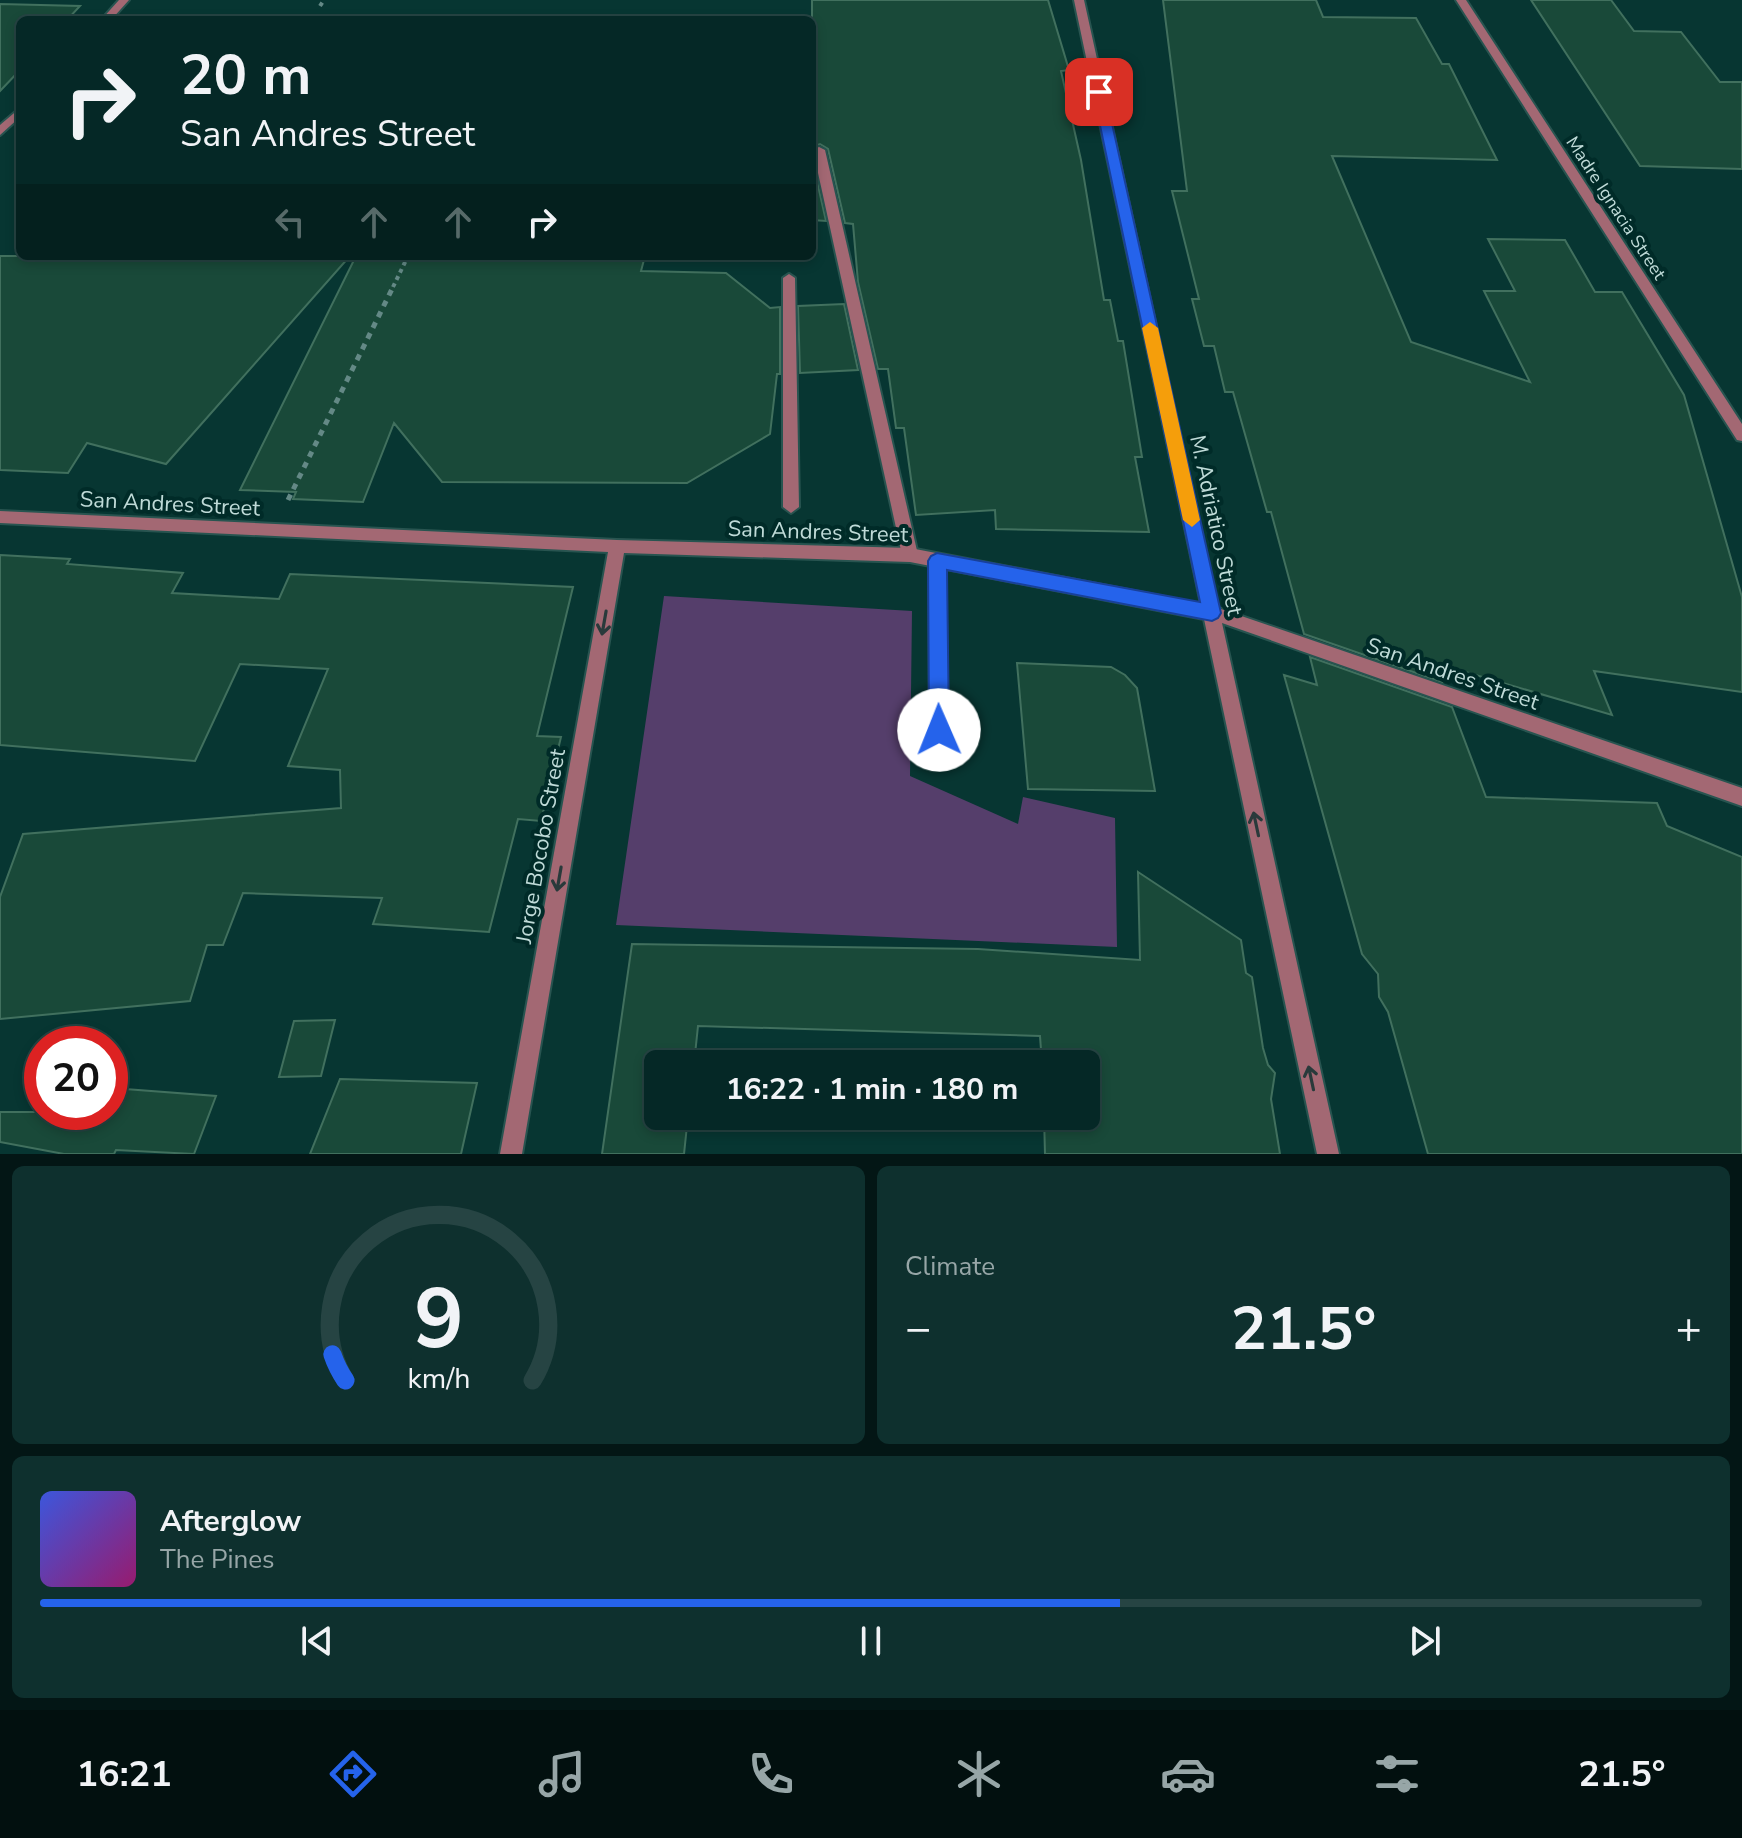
<!DOCTYPE html>
<meta charset="utf-8">
<style>
:root{--surface:#052826;--page:#0e302e;--text:#f1f3f6;--muted:#97a6a7;--line:#264443;--accent:#2563eb}
body{margin:0;font-family:"Nunito Sans",sans-serif;background:var(--page);color:var(--text);height:100vh;display:flex;flex-direction:column;font-size:30px;white-space:nowrap}
*{box-sizing:border-box;margin:0}
p{font-size:26px;color:var(--muted)}
.icon{flex:none;width:44px;height:44px;fill:none;stroke:currentColor;stroke-width:2;stroke-linecap:round;stroke-linejoin:round}
.map{position:relative;height:1154px;overflow:hidden}
.details{display:flex;flex-direction:column;gap:12px;padding:12px;background:#031615;flex:1}
.details>*{flex:none}
.guide{position:absolute;left:16px;top:16px;width:800px;height:244px;border-radius:12px;box-shadow:0 4px 12px #0003,0 0 0 2px var(--line);background:#052826;color:var(--text);overflow:hidden}
.speed{position:absolute;left:24px;top:1026px;display:flex;gap:16px;font-size:40px;font-weight:700;text-align:center}
.speed>*{display:grid;place-content:center;width:104px;height:104px;border-radius:50%;background:var(--surface);box-shadow:0 4px 12px #0003,0 0 0 2px var(--line);line-height:1}
.speed .limit{border:12px solid #d22;background:#fff;color:#111}
.pin{position:absolute;display:grid;place-items:center;width:68px;height:68px;color:#fff;margin:-34px;border-radius:16px;box-shadow:0 4px 12px #0006}
.me{position:absolute;width:88px;margin:-44px;rotate:359deg;stroke-linejoin:round;filter:drop-shadow(0 0 6px #0008)}
.turn{display:flex;align-items:center;gap:28px;height:168px;padding:0 32px;font-size:36px}
.turn .icon{width:104px;height:104px;stroke-width:2.5}
.turn b{display:block;font-size:56px;line-height:68px}
.lanes{display:flex;align-items:center;height:76px;padding:0 32px;background:#0003;justify-content:center;gap:40px;direction:ltr}
.lanes .off{opacity:.35}
.big{font-size:60px;font-weight:700;line-height:1.1}
.details .card{flex:1;display:flex;flex-direction:column;justify-content:center;gap:12px;min-width:0;padding:0 28px;border-radius:12px;background:var(--page)}
.details .dial{align-items:center;gap:0}
.dial svg{height:208px;overflow:visible;fill:none;stroke:var(--line);stroke-width:7;stroke-linecap:round;text-anchor:middle}
.dial text{fill:var(--text);stroke:none}
.song{display:flex;align-items:center;gap:24px}
.cover{width:96px;height:96px;border-radius:12px;background:linear-gradient(135deg,hsl(230 70% 55%),hsl(320 70% 35%))}
.played{height:8px;border-radius:4px;background:linear-gradient(90deg,var(--accent) 65%,var(--line) 65%)}
.keys{display:flex;justify-content:space-around;direction:ltr}
.heat{display:flex;justify-content:space-between;align-items:center;font-size:44px;direction:ltr}
.details .tiles{flex:1;display:grid;gap:12px;grid-template-columns:1fr 1fr}
.card:last-child{grid-column:span 2}
.trip{position:absolute;left:644px;top:1050px;width:456px;height:80px;border-radius:12px;background:var(--surface);box-shadow:0 4px 12px #0003,0 0 0 2px var(--line);font-weight:700;line-height:80px;text-align:center}
.dock{display:flex;height:128px;justify-content:space-around;align-items:center;background:#02100f;color:var(--muted)}
.dock .icon{width:56px;height:56px}
.dock .current{color:var(--accent)}
.dock b{font-size:36px;color:var(--text)}
.map>svg:first-child{display:block}
</style>
<div class="map">
<svg width="1742" height="1154" viewBox="0 0 1742 1154">
<rect width="100%" height="100%" fill="#073632"/>
<!-- green -->
<path fill="#553e6b" d="M664,596L912,611L910,776L1018,824L1023,797L1115,818L1117,947L616,925Z"/>
<!-- building -->
<path fill="#194939" stroke="#41705e" stroke-width="2" d="M812,0H1048L1069,70L1061,71L1081,160L1104,300H1110L1118,341H1123L1142,457H1135L1149,532L996,529L995,510L916,515L904,428H896L888,369H878L858,282L853,224L845,223L828,149L820,144L812,147Z
M1163,0H1316L1323,17L1416,18L1442,64H1449L1497,160L1332,156L1411,342L1530,382L1484,291H1515L1488,239L1565,240L1595,292H1622L1684,395L1742,597V692L1594,671L1612,715L1435,663L1442,682L1304,634L1271,512H1267L1233,392H1225L1214,346H1204L1192,299H1199L1172,191H1187Z
M1531,0H1611L1634,31L1681,32L1720,82H1742V169L1640,166Z
M0,4L80,6L67,20H20V70L0,91Z
M812,159L826,221L812,220Z
M0,256H350L166,464L87,443L68,473L0,470Z
M356,256H645L641,271L726,273L770,308L780,307V374H777L770,434L687,483L442,482L394,423L363,502L293,499L296,492L240,490Z
M844,304L858,370L800,373L798,306Z
M0,555L70,559L67,564L183,573L172,593L279,599L290,574L573,587L537,736L561,737L541,821L518,819L489,932L373,924L382,898L243,893L223,945H207L190,1001L0,1019V897L23,834L341,808L340,770L288,766L328,669L240,664L195,761L0,745Z
M1310,657L1452,707L1486,797L1657,803L1667,826L1742,857V1154H1428L1388,1012L1379,997L1378,974L1362,954L1284,675L1317,685Z
M1017,663L1111,667L1125,675L1137,688L1155,791L1028,789Z
M1138,872L1241,940L1246,973L1252,977L1263,1048L1268,1065L1275,1073L1271,1099L1280,1154H1045L1044,1116H1086V1064H1042L1040,1036L698,1026L694,1064H658V1116H688L684,1154H602L632,944L978,949L1140,960Z
M335,1020L321,1076L279,1077L294,1021Z
M340,1079L477,1083L461,1154H310Z
M125,1089L216,1096L194,1154L116,1150L114,1154H64L0,1142V1112H110V1093L123,1095Z"/>
<g fill="none" stroke-linecap="round" stroke-linejoin="round">
<defs>
<path id="service" d="M789,274L795,278L799,507L791,513L783,507V278Z
M937,554L943,556L945,561L948,730L945,736L939,738L933,736L930,730L929,561L931,556Z"/>
<path id="pedestrian" d="M819,147L825,150L918,555L916,560H904L902,555L813,150Z"/>
<path id="minor" d="M119,0H129L111,20H101Z
M1456,0H1466L1742,424V441L1737,440Z
M20,108V117L0,135V125Z"/>
<path id="tertiary" d="M1074,0H1084L1218,608L1742,788V806L1222,623L1339,1154H1317L1204,619L910,562L624,553L522,1154H500L608,552L0,523V511L617,540L910,548L1201,604Z"/>
</defs>
<!-- service casing -->
<use href="#service" stroke="#285450" stroke-width="4"/>
<!-- pedestrian casing -->
<use href="#pedestrian" stroke="#285450" stroke-width="4"/>
<!-- minor casing -->
<use href="#minor" stroke="#285450" stroke-width="4"/>
<!-- tertiary casing -->
<use href="#tertiary" stroke="#285450" stroke-width="4"/>
<!-- path-far1 -->
<path stroke="#648986" stroke-width="4" stroke-dasharray="4 4" stroke-linecap="butt" d="M320,6L324,0
M393,287L408,256"/>
<!-- path -->
<path stroke="#648986" stroke-width="5" stroke-dasharray="6 6" stroke-linecap="butt" d="M288,500L394,285"/>
<!-- service -->
<use href="#service" fill="#a36873" fill-rule="evenodd"/>
<!-- pedestrian -->
<use href="#pedestrian" fill="#a36873" fill-rule="evenodd"/>
<!-- minor -->
<use href="#minor" fill="#a36873" fill-rule="evenodd"/>
<!-- tertiary -->
<use href="#tertiary" fill="#a36873" fill-rule="evenodd"/>
</g>
<!-- one-way arrows -->
<defs><path id="oneway-shaft" d="M-6 0H5M1.5-3L5.5 0L1.5 3" fill="none" stroke-width="1.6" stroke-linecap="round" stroke-linejoin="round" transform="scale(2)"/></defs>
<g stroke="#293a3b">
<use href="#oneway-shaft" transform="translate(604 623) rotate(100)"/>
<use href="#oneway-shaft" transform="translate(1256 824) rotate(-102)"/>
<use href="#oneway-shaft" transform="translate(559 879) rotate(100)"/>
<use href="#oneway-shaft" transform="translate(1311 1078) rotate(-102)"/>
</g>
<!-- route -->
<path fill="#2563eb" stroke="#184099" stroke-width="2" d="M1099,88L1105,92L1221,613L1218,618L1212,621L947,570L949,730L946,736L939,739L932,736L929,730L928,561L931,556L937,553L1200,602L1093,92Z"/>
<!-- slow -->
<path fill="#f59e0b" d="M1150,322L1158,328L1200,520L1192,527L1183,520L1142,328Z"/>
<g text-anchor="middle" stroke-width="8" stroke-linejoin="round" paint-order="stroke">
<!-- far-street labels -->
<g font-size="18" fill="#bfdbd8" stroke="#002b28">
<text transform="translate(1616 208) rotate(57)" y="6">Madre Ignacia Street</text>
</g>
<!-- street labels -->
<g font-size="22" fill="#bfdbd8" stroke="#002b28">
<text transform="translate(170 503) rotate(3)" y="8">San Andres Street</text>
<text transform="translate(1217 525) rotate(78)" y="8">M. Adriatico Street</text>
<text transform="translate(818 531) rotate(2)" y="8">San Andres Street</text>
<text transform="translate(1453 673) rotate(19)" y="8">San Andres Street</text>
<text transform="translate(540 846) rotate(-80)" y="8">Jorge Bocobo Street</text>
</g>
</g>
</svg>
<div class="speed"><div class="limit">20</div></div>
<div class="pin" style="left:1099px;top:92px;background:#d93025"><svg class="icon" aria-label="arrive" viewBox="0 0 24 24"><path d="M6 21V4h12l-3 4 3 4H6"/></svg></div>
<svg class="me" style="left:939px;top:730px" viewBox="-20 -20 40 40"><circle r="19" fill="#fff"/><path d="M0-13L10 11 0 6-10 11z" fill="#2563eb"/></svg>
<div class="trip">16:22 · 1 min · 180 m</div>
<div class="guide">
<div class="turn"><svg class="icon" aria-label="right" viewBox="0 0 24 24"><path d="M7 20v-9h11M14 6l5 5-5 5"/></svg><div><b>20 m</b>San Andres Street</div></div>
<div class="lanes"><svg class="icon off" aria-label="left" viewBox="0 0 24 24"><path d="M17 20v-9H6M10 6l-5 5 5 5"/></svg><svg class="icon off" aria-label="ahead" viewBox="0 0 24 24"><path d="M12 20V5M6 11l6-6 6 6"/></svg><svg class="icon off" aria-label="ahead" viewBox="0 0 24 24"><path d="M12 20V5M6 11l6-6 6 6"/></svg><svg class="icon" aria-label="right" viewBox="0 0 24 24"><path d="M7 20v-9h11M14 6l5 5-5 5"/></svg></div>
</div>
</div>
<section class="details">
<div class="tiles">
<div class="card dial"><svg viewBox="0 0 100 80">
<path d="M14 69A42 42 0 1 1 86 69"/>
<path d="M14 69A42 42 0 0 1 9 59" stroke="#2563eb"/>
<text x="50" y="56" font-size="32" font-weight="700">9</text>
<text x="50" y="72" font-size="11">km/h</text>
</svg></div>
<div class="card"><p>Climate</p>
<div class="heat"><a>−</a><b class="big">21.5°</b><a>+</a></div>
</div>
<div class="card">
<div class="song"><i class="cover"></i><div><b>Afterglow</b><p>The Pines</p></div></div>
<div class="played"></div>
<div class="keys"><svg class="icon" aria-label="previous" viewBox="0 0 24 24"><path d="M18 5L8 12l10 7zM5 5v14"/></svg><svg class="icon" aria-label="pause" viewBox="0 0 24 24"><path d="M8 5v14M16 5v14"/></svg><svg class="icon" aria-label="next" viewBox="0 0 24 24"><path d="M6 5l10 7-10 7zM19 5v14"/></svg></div>
</div>
</div>
</section>
<nav class="dock">
<b>16:21</b>
<svg class="icon current" aria-label="directions" viewBox="0 0 24 24"><path d="M12 3l9 9-9 9-9-9zM9 14v-3h6M13 9l2 2-2 2"/></svg>
<svg class="icon" aria-label="music" viewBox="0 0 24 24"><path d="M9 18V5l10-2v13"/><circle cx="6" cy="18" r="3"/><circle cx="16" cy="16" r="3"/></svg>
<svg class="icon" aria-label="phone" viewBox="0 0 24 24"><path d="M5 4h4l2 5-3 2q2 4 5 5l2-3 5 2v4C11 20 4 13 5 4z"/></svg>
<svg class="icon" aria-label="climate" viewBox="0 0 24 24"><path d="M12 3v18M4 7l16 10M4 17L20 7"/></svg>
<svg class="icon" aria-label="car" viewBox="0 0 24 24"><path d="M5 17H2v-5l4-1 3-4h7l3 4 3 1v5h-3M9 17h6M6 11h13"/><circle cx="7" cy="17" r="2"/><circle cx="17" cy="17" r="2"/></svg>
<svg class="icon" aria-label="filters" viewBox="0 0 24 24"><path d="M4 7h16M4 17h16"/><circle cx="9" cy="7" r="2"/><circle cx="15" cy="17" r="2"/></svg>
<b>21.5°</b>
</nav>
